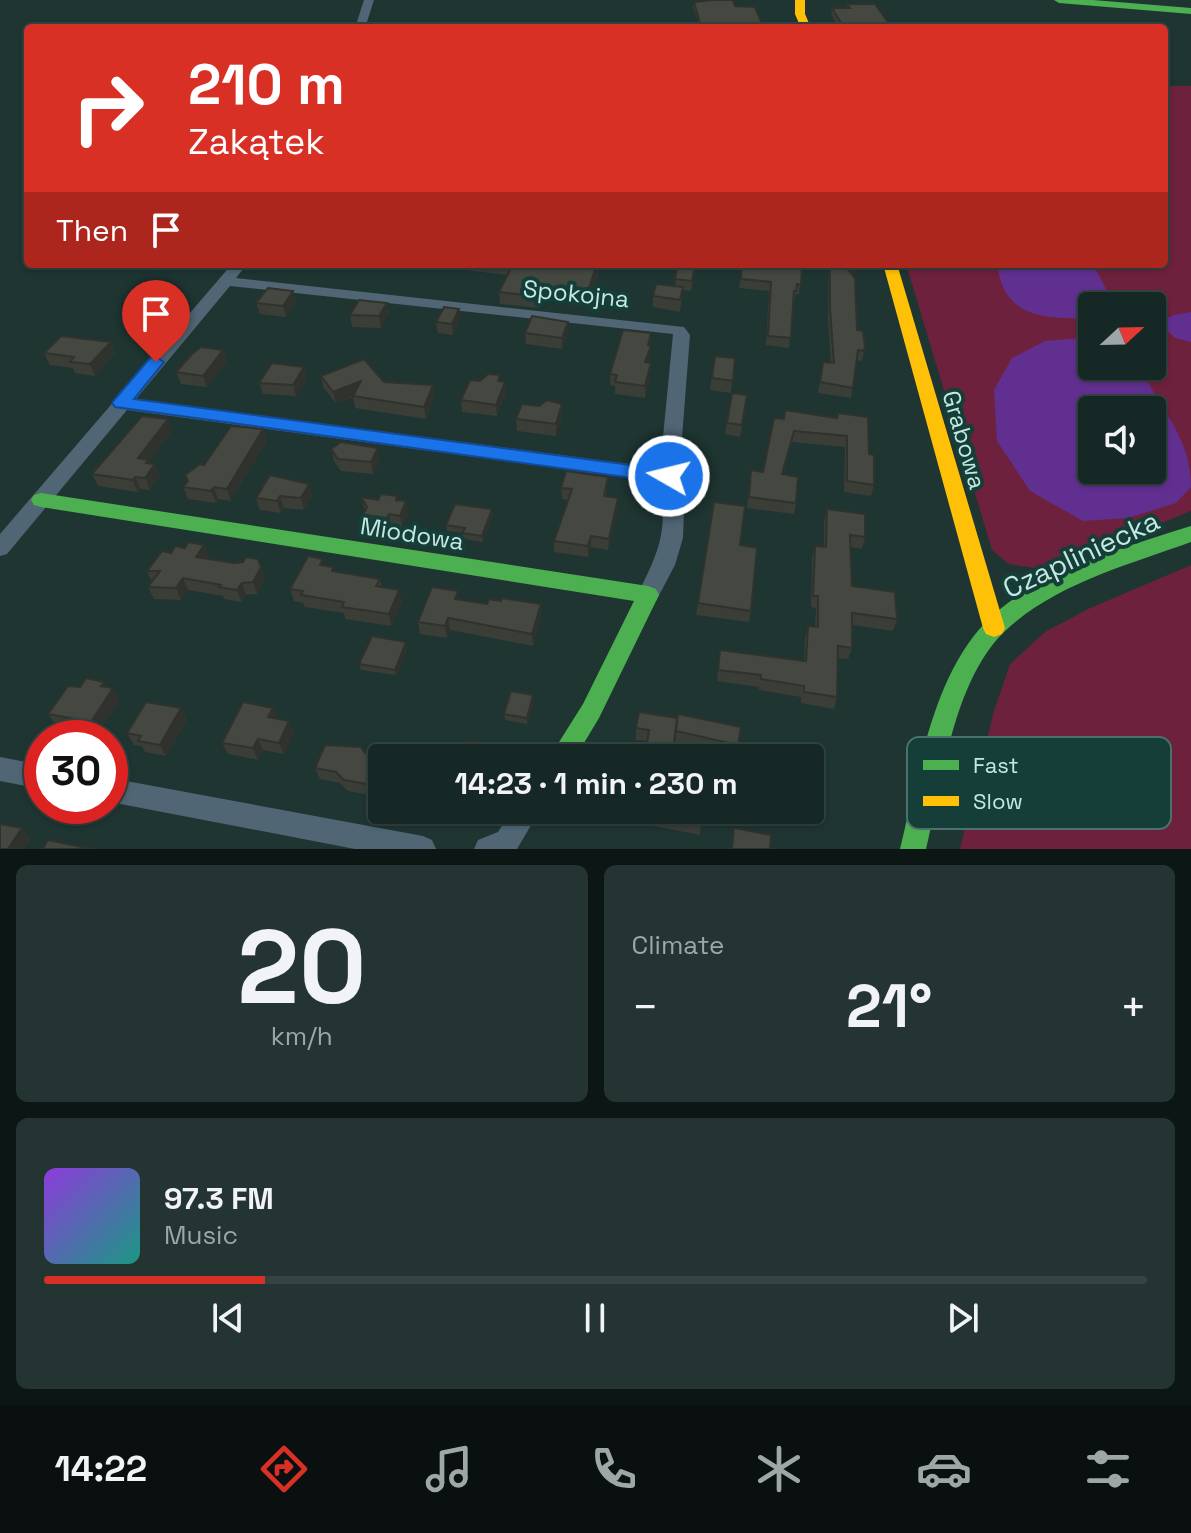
<!DOCTYPE html>
<meta charset="utf-8">
<style>
:root{--surface:#162826;--page:#233432;--text:#f1f3f6;--muted:#9ea6a7;--line:#354443;--accent:#d93025}
body{margin:0;font-family:"Space Grotesk",sans-serif;background:var(--page);color:var(--text);height:100vh;display:flex;flex-direction:column;font-size:30px;white-space:nowrap}
*{box-sizing:border-box;margin:0}
p{font-size:26px;color:var(--muted)}
.icon{flex:none;width:44px;height:44px;fill:none;stroke:currentColor;stroke-width:2;stroke-linecap:round;stroke-linejoin:round}
.map{position:relative;height:849px;overflow:hidden}
.drawer{display:flex;flex-direction:column;gap:16px;padding:16px;background:#0c1615;flex:1}
.drawer>*{flex:none}
.hud{position:absolute;left:24px;top:24px;width:1144px;height:244px;border-radius:8px;box-shadow:0 2px 6px #0004,0 0 0 2px var(--line);background:#d93025;color:#fff;overflow:hidden}
.needle{width:52px;rotate:68deg}
.fabs{position:absolute;left:1078px;top:292px;display:grid;gap:16px}
.fabs a{display:grid;place-items:center;width:88px;height:88px;border-radius:8px;background:var(--surface);box-shadow:0 2px 6px #0004,0 0 0 2px var(--line);font-size:40px}
.speed{position:absolute;left:24px;top:720px;display:flex;gap:16px;font-size:40px;font-weight:700;text-align:center}
.speed>*{display:grid;place-content:center;width:104px;height:104px;border-radius:50%;background:var(--surface);box-shadow:0 2px 6px #0004,0 0 0 2px var(--line);line-height:1}
.speed .limit{border:12px solid #d22;background:#fff;color:#111}
.pin{position:absolute;display:grid;place-items:center;width:68px;height:68px;color:#fff;margin:-82px -34px;border-radius:50% 50% 50% 0;rotate:-45deg;box-shadow:0 0 8px #0007}
.pin .icon{rotate:45deg}
.me{position:absolute;width:88px;margin:-44px;rotate:278deg;stroke-linejoin:round;filter:drop-shadow(0 0 6px #0008)}
.turn{display:flex;align-items:center;gap:28px;height:168px;padding:0 32px;font-size:36px}
.turn .icon{width:104px;height:104px;stroke-width:2.5}
.turn b{display:block;font-size:56px;line-height:68px}
.then{display:flex;align-items:center;height:76px;padding:0 32px;background:#0003;gap:16px;font-size:30px}
.big{font-size:60px;font-weight:700;line-height:1.1}
.drawer .widget{flex:1;display:flex;flex-direction:column;justify-content:center;gap:12px;min-width:0;padding:0 28px;border-radius:12px;background:var(--page)}
.drawer .dial{align-items:center;gap:0}
.dial b{font-size:104px;line-height:1}
.song{display:flex;align-items:center;gap:24px}
.cover{width:96px;height:96px;border-radius:12px;background:linear-gradient(135deg,hsl(270 70% 55%),hsl(170 70% 35%))}
.played{height:8px;border-radius:4px;background:linear-gradient(90deg,var(--accent) 20%,var(--line) 20%)}
.keys{display:flex;justify-content:space-around;direction:ltr}
.heat{display:flex;justify-content:space-between;align-items:center;font-size:44px;direction:ltr}
.drawer .tiles{flex:1;display:grid;gap:16px;grid-template-columns:1fr 1fr}
.widget:last-child{grid-column:span 2}
.trip{position:absolute;left:368px;top:744px;width:456px;height:80px;border-radius:8px;background:var(--surface);box-shadow:0 2px 6px #0004,0 0 0 2px var(--line);font-weight:700;line-height:80px;text-align:center}
.tabs{display:flex;height:128px;justify-content:space-around;align-items:center;background:#09100f;color:var(--muted)}
.tabs .icon{width:56px;height:56px}
.tabs .selected{color:var(--accent)}
.tabs b{font-size:36px;color:var(--text)}
.map>svg:first-child{display:block}
</style>
<div class="map">
<svg width="1191" height="849" viewBox="0 0 1191 849">
<rect width="100%" height="100%" fill="#1e3532"/>
<!-- green -->
<path fill="#6e213c" fill-rule="evenodd" d="M1164,86H1191V511L1047,570L1009,564L992,550L906,264H1164ZM1092,306H1152V366H1092ZM1092,410H1152V470H1092Z
M1191,565V849H960L994,711L1010,664L1045,632L1088,609Z"/>
<!-- water -->
<path fill="#602f8f" fill-rule="evenodd" d="M997,264H1093L1115,306H1092V319C1045,317 1005,321 997,264Z
M1191,312V342L1175,338L1159,323L1173,315Z
M1092,337V366H1140C1160,411 1191,436 1191,487L1176,503L1128,518L1083,521L1030,491L997,441L994,390L1012,358L1045,341ZM1152,410V470H1092V410Z"/>
<g fill="none" stroke-linecap="round" stroke-linejoin="round">
<!-- street -->
<path fill="#506675" fill-rule="evenodd" d="M364,0H374L365,28H355Z
M232,264H247L236,278L684,327L690,335L679,476L684,510L683,538L675,565L656,601L648,604L640,601L637,595C659,552 668,531 660,482L127,410L7,554L0,556V534ZM230,286L673,334L660,468L136,399Z
M0,757L42,765V789L0,781Z
M110,778L423,836L432,840L436,849H355L110,802Z
M512,810H540L517,849H474L478,840L498,832Z"/>
<!-- fast -->
<path fill="#4caf50" fill-rule="evenodd" d="M1054,0H1093L1191,8V14L1059,3Z
M41,493L648,586L656,589L659,595L599,718L575,758H549L583,704L634,601L41,507L34,505L31,500L34,495Z
M1191,526V542C1128,565 1054,584 1004,632C953,682 942,782 926,849H900C918,776 932,677 986,622C1033,573 1128,546 1191,526Z"/>
<!-- slow -->
<path fill="#ffc107" fill-rule="evenodd" d="M795,0H805V14L811,28H801L795,14Z
M883,264H897L1005,628L1002,634L994,637L986,634L983,628Z"/>
</g>
<!-- wall -->
<path fill="#3a3e37" d="M711,0H733L735,6L763,26L777,28H700L693,7L694,2Z
M847,4L892,28H839L831,14L832,8H847Z
M463,264H601L588,303L545,298L540,308L500,304L499,292L508,275L464,270Z
M678,264H802L799,294H796L795,301H793L789,348L766,345L769,291L739,288L742,270L696,266L691,291L683,290L680,312L653,307V296L675,286Z
M829,264H862L861,268L852,275L857,330L865,346L862,361L856,360L851,398L818,393L823,362L831,363L828,319Z
M293,291L296,303L286,317L260,314L256,303Z
M387,303L389,314L381,328L352,327L350,315Z
M460,320L453,335L438,333L436,322Z
M525,333H568L562,349L526,344Z
M111,342L115,353L95,376L75,373L73,368L50,365L44,353Z
M650,345L651,346L650,357L649,362L651,363L650,374L645,398L615,394V386L610,385V374Z
M223,350L227,361L207,387L181,384L176,372Z
M715,356L735,358L731,393L710,390Z
M304,367L307,379L296,396L263,394L259,383Z
M321,376L433,385L435,396L426,419L355,408L353,397L336,403L323,387Z
M480,381L506,393L497,416L462,412L461,400Z
M562,404V416L556,436L517,431L516,419L539,406Z
M745,407L740,437L725,434L727,423Z
M785,410L837,418L838,413L869,454L874,485L871,496L844,492L845,447L792,442L783,475L796,503L794,514L747,508L751,470L763,472L783,419Z
M168,419L172,431L149,462L150,464H155L160,476L150,490L140,489L138,492L98,486L92,474Z
M263,429L267,441L231,501L218,499L216,503L188,499L183,487L204,465Z
M378,448L380,460L373,474L341,471L334,461L331,449Z
M608,477L606,496L618,509L608,550L591,547L588,557L554,552V541L568,500L562,499L561,488Z
M309,484L313,496L304,510L284,508L281,513L260,510L256,498Z
M397,496L398,500L409,513L402,528L391,526L390,530L365,527L363,515L365,511L361,497L378,500Z
M492,509L493,515L483,542L463,539L462,533L447,531L446,525Z
M827,509L865,537L862,549L851,547L852,586L897,619L893,631L852,625V648L848,659L838,658L837,697L834,709L801,703V697L759,690V687L717,681L720,650L804,661L805,638L808,626L815,627L816,608L811,607L812,558L815,546L824,547V521Z
M204,545L209,557L207,559L234,563L258,559L265,579L257,594L246,595L242,602L224,599L223,596L188,590L181,600L154,599L148,587L152,582L147,571L171,553L185,548Z
M740,545L751,611L749,622L696,615L698,603Z
M325,565L335,571L380,579L382,587L399,590L402,602L391,626L345,619L344,613L305,607L303,603L294,601L290,589Z
M459,600L541,616L533,646L450,630L447,638L420,634L418,622Z
M408,648L396,675L361,670L359,664Z
M80,687L113,688L120,700L98,733L56,725L48,714Z
M534,700L527,724L505,720L504,714Z
M181,708L187,720L166,756L145,752L142,746L134,745L127,733Z
M273,708L277,719L294,732L284,754L263,750L258,760L228,754L222,743Z
M678,714L741,727L736,757L675,743Z
M677,718L647,741L636,740V728Z
M365,753L381,767L370,795L348,791L340,783L320,779L315,768Z
M623,810H703L700,835L623,820Z
M764,810H801L799,818L764,811Z"/>
<!-- shaded-wall -->
<path fill="#30322d" d="M597,264H601L588,303V291Z
M856,264H862L861,268L846,280L848,270Z
M544,286L545,298L540,308V297Z
M293,291L296,303L286,317L283,306Z
M387,303L389,314L381,328L379,316Z
M459,309L460,320L453,335L452,324Z
M568,322V333L562,349V338Z
M651,333L648,354L651,346L650,357L645,374V362Z
M111,342L115,353L95,376L90,364Z
M223,350L227,361L207,387L203,376Z
M651,363L650,374L645,398V386Z
M304,367L307,379L296,396L293,385Z
M361,381L363,392L336,403L333,392Z
M505,382L506,393L497,416L496,405Z
M433,385L435,396L426,419L424,407Z
M562,404V416L556,436V424Z
M168,419L172,431L149,462L152,469L155,464L160,476L150,490L138,458Z
M263,429L267,441L231,501L227,489Z
M378,448L380,460L373,474L371,462Z
M135,477L140,489L138,492L133,480Z
M309,484L313,496L304,510L301,498Z
M214,487L218,499L216,503L211,491Z
M280,496L284,508L281,513L277,501Z
M618,498V509L608,550L609,539Z
M406,501L409,513L402,528L400,516Z
M492,509L493,515L483,542L482,536Z
M389,514L391,526L390,530L387,518Z
M591,536V547L588,557V546Z
M204,545L209,557L201,569L196,557Z
M261,567L265,579L257,594L253,582Z
M183,578L188,590L181,600L176,588Z
M242,583L246,595L242,602L237,590Z
M399,590L402,602L391,626L389,614Z
M541,604V616L533,646L532,634Z
M448,618L450,630L447,638L445,626Z
M406,642L408,648L396,675L395,670Z
M104,682L110,693L113,688L120,700L98,733L91,722L101,686Z
M533,695L534,700L527,724V718Z
M181,708L187,720L166,756L160,745Z
M273,708L278,719L268,717Z
M289,721L294,732L284,754L279,743Z
M258,739L263,750L258,760L253,748Z
M490,745L491,758H486Z
M378,756L381,767L370,795L367,784Z
M22,828L31,839L25,849H8Z"/>
<!-- building -->
<path fill="#444840" stroke="#30322d" stroke-width="2" d="M713,0H733L735,6L755,7L763,26H776L777,28H738V26L730,24H700L694,2Z
M847,4H875L892,28H844L832,8H850Z
M513,264H512H597L588,291L544,286L540,297L499,292Z
M678,264H695L692,281L675,279Z
M742,264H802L801,285L797,284L796,291H794L791,338L768,336L771,282L741,279Z
M830,264H856L848,270L855,278L857,330L863,331L865,346L864,351L858,350L853,388L820,382L823,362L834,363L830,309Z
M656,284L683,287L680,300L653,296Z
M268,288L293,291L283,306L256,303Z
M359,300L387,303L379,316L350,315Z
M444,307L459,309L452,324L436,322Z
M532,316L568,322L562,338L525,333Z
M623,330L651,333L648,345L651,346L645,362L651,363L645,386L615,382L617,375L610,374Z
M61,336L111,342L90,364L70,362L74,357L44,353Z
M201,347L223,350L203,376L176,372L192,354Z
M715,356L735,358L733,381L712,378Z
M364,359L384,382L433,385L424,407L353,396L361,381L333,392L321,376Z
M272,363L304,367L293,385L259,383Z
M488,374L500,375L498,381L505,382L496,405L461,400L470,380L480,381Z
M732,393L747,395L742,425L727,423Z
M547,400L562,404L556,424L516,419L522,404L539,406Z
M785,410L837,418L838,413L868,417L869,454L874,455V485L847,481V436L794,431L782,474L798,477L796,503L749,497L751,470L763,472L774,418L784,419Z
M142,416L168,419L138,458L148,460L146,463L155,464L145,478L135,477L133,480L92,474Z
M231,426L263,429L227,489L214,487L211,491L183,487L188,481L185,475L200,464L204,465Z
M341,442L378,448L371,462L338,459L331,449Z
M566,471L608,477L604,496L618,498L609,539L591,536L588,546L554,541L572,489L561,488Z
M270,475L309,484L301,498L280,496L277,501L256,498Z
M381,494L397,496L396,500L406,501L400,516L389,514L387,518L363,515L367,507L361,497L378,500Z
M714,502L745,506L740,545L757,548L751,611L698,603Z
M455,504L492,509L482,536L462,533L465,528L446,525Z
M827,509L865,514V537L850,535L852,586L895,592L897,619L852,613V648L838,646L837,697L804,692V686L761,679V675L718,670L720,650L806,661L808,626L818,627V596H813L815,546L826,547Z
M188,542L204,545L196,557L234,563L243,562L246,557L258,559L261,567L253,582L242,583L237,590L219,587L221,585L183,578L176,588L148,587L160,571H147L162,551L171,553L175,546L185,548Z
M308,556L323,559L320,565L333,567L332,571L380,579L376,586L399,590L389,614L342,607L344,602L301,595L303,591L290,589Z
M432,587L458,591L455,599L487,604L489,599L501,601L502,598L541,604L532,634L448,618L445,626L418,622Z
M372,636L406,642L395,670L359,664Z
M86,678L104,682L101,686L113,688L91,722L48,714L68,686L80,687Z
M511,691L533,695L527,718L504,714Z
M146,702L181,708L160,745L138,741L141,736L127,733Z
M243,702L273,708L268,717L289,721L279,743L258,739L253,748L222,743Z
M639,712L677,718L672,758H645L649,730L636,728Z
M678,714L741,727L738,745L676,731Z
M469,741L490,745L486,758H448L451,750L465,752Z
M325,745L361,747L365,753L378,756L367,784L344,780L336,772L315,768Z
M625,810H703L701,824Z
M0,824L22,828L8,849H0Z
M734,828L771,835L770,849H732Z
M48,840L91,849H43Z"/>
<!-- route -->
<path fill="#1a73e8" stroke="#114b97" stroke-width="2" d="M156,357L164,362L134,399L669,470L679,476L669,483L115,407L112,403L115,399L150,358Z"/>
<g text-anchor="middle" stroke-width="8" stroke-linejoin="round" paint-order="stroke">
<!-- street labels -->
<g font-size="24" fill="#c4e8e2" stroke="#153e39">
<text transform="translate(576 294) rotate(6)" y="8">Spokojna</text>
<text transform="translate(964 440) rotate(74)" y="8">Grabowa</text>
<text transform="translate(412 534) rotate(9)" y="8">Miodowa</text>
</g>
<!-- near-street labels -->
<g font-size="28" fill="#c4e8e2" stroke="#153e39">
<text transform="translate(1081 554) rotate(-25)" y="10">Czapliniecka</text>
</g>
</g>
<!-- legend -->
<rect x="907" y="737" width="264" height="92" rx="12" fill="#153e39" stroke="#4a716c" stroke-width="2"/>
<rect x="923" y="760" width="36" height="10" fill="#4caf50"/>
<rect x="923" y="796" width="36" height="10" fill="#ffc107"/>
<g font-size="22" fill="#c4e8e2">
<text x="973" y="773">Fast</text>
<text x="973" y="809">Slow</text>
</g>
</svg>
<div class="fabs">
<a><svg class="needle" viewBox="-14 -14 28 28"><path d="M0-13l5 13h-10z" fill="#e53935"/><path d="M0 13l5-13h-10z" fill="#9ea6a7"/></svg></a>
<a><svg class="icon" aria-label="sound" viewBox="0 0 24 24"><path d="M4 9h4l5-4v14l-5-4H4zM17 9q2 3 0 6"/></svg></a>
</div>
<div class="speed"><div class="limit">30</div></div>
<div class="pin" style="left:156px;top:362px;background:#d93025"><svg class="icon" aria-label="arrive" viewBox="0 0 24 24"><path d="M6 21V4h12l-3 4 3 4H6"/></svg></div>
<svg class="me" style="left:669px;top:476px" viewBox="-20 -20 40 40"><circle r="17" fill="#1a73e8" stroke="#fff" stroke-width="3"/><path d="M0-11L8 9 0 5-8 9z" fill="#fff"/></svg>
<div class="trip">14:23 · 1 min · 230 m</div>
<div class="hud">
<div class="turn"><svg class="icon" aria-label="right" viewBox="0 0 24 24"><path d="M7 20v-9h11M14 6l5 5-5 5"/></svg><div><b>210 m</b>Zakątek</div></div>
<div class="then">Then<svg class="icon" aria-label="arrive" viewBox="0 0 24 24"><path d="M6 21V4h12l-3 4 3 4H6"/></svg></div>
</div>
</div>
<section class="drawer">
<div class="tiles">
<div class="widget dial"><b>20</b><p>km/h</p></div>
<div class="widget"><p>Climate</p>
<div class="heat"><a>−</a><b class="big">21°</b><a>+</a></div>
</div>
<div class="widget">
<div class="song"><i class="cover"></i><div><b>97.3 FM</b><p>Music</p></div></div>
<div class="played"></div>
<div class="keys"><svg class="icon" aria-label="previous" viewBox="0 0 24 24"><path d="M18 5L8 12l10 7zM5 5v14"/></svg><svg class="icon" aria-label="pause" viewBox="0 0 24 24"><path d="M8 5v14M16 5v14"/></svg><svg class="icon" aria-label="next" viewBox="0 0 24 24"><path d="M6 5l10 7-10 7zM19 5v14"/></svg></div>
</div>
</div>
</section>
<nav class="tabs">
<b>14:22</b>
<svg class="icon selected" aria-label="directions" viewBox="0 0 24 24"><path d="M12 3l9 9-9 9-9-9zM9 14v-3h6M13 9l2 2-2 2"/></svg>
<svg class="icon" aria-label="music" viewBox="0 0 24 24"><path d="M9 18V5l10-2v13"/><circle cx="6" cy="18" r="3"/><circle cx="16" cy="16" r="3"/></svg>
<svg class="icon" aria-label="phone" viewBox="0 0 24 24"><path d="M5 4h4l2 5-3 2q2 4 5 5l2-3 5 2v4C11 20 4 13 5 4z"/></svg>
<svg class="icon" aria-label="climate" viewBox="0 0 24 24"><path d="M12 3v18M4 7l16 10M4 17L20 7"/></svg>
<svg class="icon" aria-label="car" viewBox="0 0 24 24"><path d="M5 17H2v-5l4-1 3-4h7l3 4 3 1v5h-3M9 17h6M6 11h13"/><circle cx="7" cy="17" r="2"/><circle cx="17" cy="17" r="2"/></svg>
<svg class="icon" aria-label="filters" viewBox="0 0 24 24"><path d="M4 7h16M4 17h16"/><circle cx="9" cy="7" r="2"/><circle cx="15" cy="17" r="2"/></svg>
</nav>
